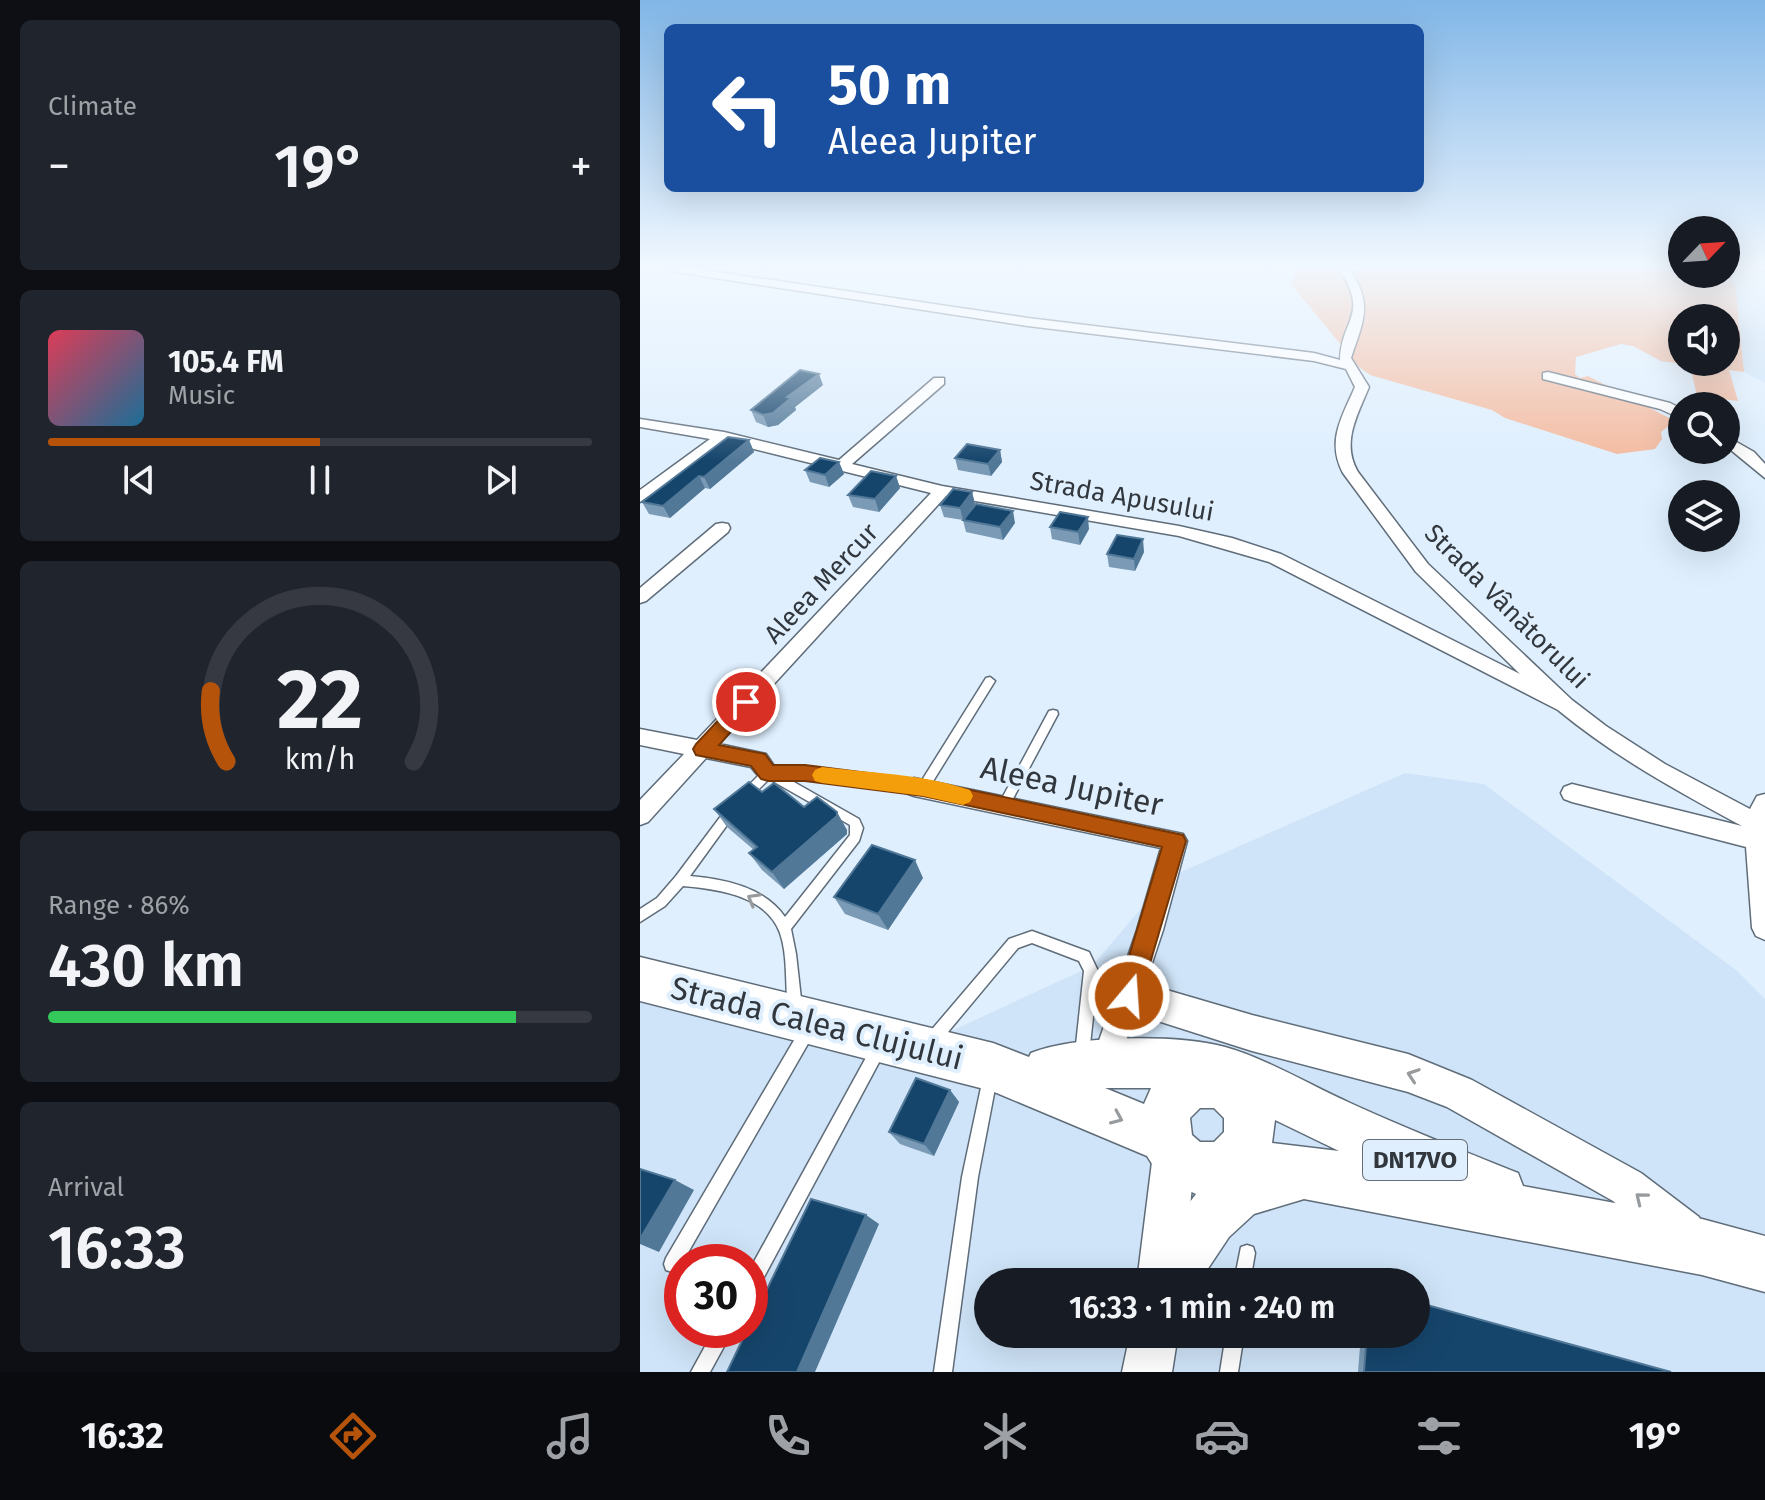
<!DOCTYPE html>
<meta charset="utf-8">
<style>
:root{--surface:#171b24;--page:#20242c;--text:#f1f3f6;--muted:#9ea1a6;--line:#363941;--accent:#b45309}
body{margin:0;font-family:"Fira Sans",sans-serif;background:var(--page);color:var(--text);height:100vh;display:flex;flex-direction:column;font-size:30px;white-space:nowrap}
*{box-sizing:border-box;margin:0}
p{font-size:26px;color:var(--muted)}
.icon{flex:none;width:44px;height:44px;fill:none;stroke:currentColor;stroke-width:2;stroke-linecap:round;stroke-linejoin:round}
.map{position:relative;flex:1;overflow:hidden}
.drawer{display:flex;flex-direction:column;gap:20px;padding:20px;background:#0d0f14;width:640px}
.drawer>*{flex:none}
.guide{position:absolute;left:24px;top:24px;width:760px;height:168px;border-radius:12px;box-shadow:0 8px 32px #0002;background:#1a4fa0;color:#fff;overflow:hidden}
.needle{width:52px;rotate:65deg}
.fabs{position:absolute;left:1028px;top:216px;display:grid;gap:16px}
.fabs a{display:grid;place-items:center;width:72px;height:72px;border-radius:50%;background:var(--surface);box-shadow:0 8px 32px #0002;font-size:40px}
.speed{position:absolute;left:24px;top:1244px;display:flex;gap:16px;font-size:40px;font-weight:700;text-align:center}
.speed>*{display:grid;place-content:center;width:104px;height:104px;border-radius:50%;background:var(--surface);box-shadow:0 8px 32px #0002;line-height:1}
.speed .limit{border:12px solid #d22;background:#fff;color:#111}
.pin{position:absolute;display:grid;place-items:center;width:68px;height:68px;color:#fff;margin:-34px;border:4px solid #fff;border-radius:50%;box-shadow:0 2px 8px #0007}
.me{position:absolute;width:88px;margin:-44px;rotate:18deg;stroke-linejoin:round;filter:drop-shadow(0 0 6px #0008)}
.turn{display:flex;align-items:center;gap:28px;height:168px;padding:0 32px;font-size:36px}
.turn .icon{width:104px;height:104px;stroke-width:2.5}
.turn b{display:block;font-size:56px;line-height:68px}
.big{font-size:60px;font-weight:600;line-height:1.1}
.drawer .card{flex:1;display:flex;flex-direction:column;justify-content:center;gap:12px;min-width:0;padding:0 28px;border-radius:12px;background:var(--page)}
.drawer .dial{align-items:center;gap:0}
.dial svg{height:208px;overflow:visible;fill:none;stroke:var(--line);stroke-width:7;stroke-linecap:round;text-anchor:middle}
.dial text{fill:var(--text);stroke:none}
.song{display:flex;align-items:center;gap:24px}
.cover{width:96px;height:96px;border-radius:12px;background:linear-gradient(135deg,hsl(350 70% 55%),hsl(200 70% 35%))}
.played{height:8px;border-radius:4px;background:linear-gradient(90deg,var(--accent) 50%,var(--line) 50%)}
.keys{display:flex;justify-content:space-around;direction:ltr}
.heat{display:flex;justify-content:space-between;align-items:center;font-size:44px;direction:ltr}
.charge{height:12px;border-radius:6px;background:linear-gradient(90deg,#34c759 86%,var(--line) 0)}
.trip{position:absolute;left:334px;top:1268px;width:456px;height:80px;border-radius:40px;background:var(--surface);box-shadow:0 8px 32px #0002;font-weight:600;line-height:80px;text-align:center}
.dock{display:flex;height:128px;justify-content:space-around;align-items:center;background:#090b0e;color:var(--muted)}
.dock .icon{width:56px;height:56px}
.dock .current{color:var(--accent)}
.dock b{font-size:36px;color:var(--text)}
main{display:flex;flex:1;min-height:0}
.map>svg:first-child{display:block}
</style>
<main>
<section class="drawer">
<div class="card"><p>Climate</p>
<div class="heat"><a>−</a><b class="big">19°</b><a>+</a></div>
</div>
<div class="card">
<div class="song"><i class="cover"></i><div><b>105.4 FM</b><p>Music</p></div></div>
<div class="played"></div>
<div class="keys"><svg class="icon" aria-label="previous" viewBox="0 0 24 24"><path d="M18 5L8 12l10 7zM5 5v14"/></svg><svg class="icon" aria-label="pause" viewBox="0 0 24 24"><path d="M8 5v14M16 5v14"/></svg><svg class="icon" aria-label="next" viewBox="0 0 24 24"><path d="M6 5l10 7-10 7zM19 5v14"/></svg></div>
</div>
<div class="card dial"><svg viewBox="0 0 100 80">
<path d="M14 69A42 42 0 1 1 86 69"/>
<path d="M14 69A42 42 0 0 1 8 42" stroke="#b45309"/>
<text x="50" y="56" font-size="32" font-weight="700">22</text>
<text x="50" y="72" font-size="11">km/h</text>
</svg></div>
<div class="card"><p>Range · 86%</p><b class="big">430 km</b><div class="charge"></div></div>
<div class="card"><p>Arrival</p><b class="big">16:33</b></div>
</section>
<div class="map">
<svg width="1125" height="1372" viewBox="0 0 1125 1372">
<rect width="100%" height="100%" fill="#dfeffe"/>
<!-- built -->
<path fill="#cfe4f8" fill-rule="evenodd" d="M1086,269H1125V383L1104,372L1095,285Z
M765,773L844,784L1096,970L1125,999V1372H0V977L307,1033L452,966L504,905L514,884ZM42,1262H110V1330H42ZM348,1282H776V1334H348Z"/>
<!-- green -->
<path fill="#f4bba0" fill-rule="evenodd" d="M656,269H1042V274H1086V269L1095,284L1104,372L1089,370L1098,401L1057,396L1050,365L1021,361L993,346L981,344L936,357L935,374L940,378L948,376L1035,421L1021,432L1022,439L1015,449L977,454L865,418L852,410L730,375L719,367L651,284ZM1042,318H1086V362H1042Z"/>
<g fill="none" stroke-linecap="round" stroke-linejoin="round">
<defs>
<path id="service" d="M350,677L355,681L287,791L283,793L278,790L274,792L165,777H145L219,819L223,828L219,841L151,929L156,954L162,1008L160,1013L155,1015L150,1013L148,1008C145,984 148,956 140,933C126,895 77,889 43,886L25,906L0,922V909L17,898L36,876L87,808L91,806L95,808L97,811L95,814L50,876C85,879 124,887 145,917L210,835V825L129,779L109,799L105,801L101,799L99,796L101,793L124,770L128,769H165L274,782L279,785L346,678Z
M413,710L417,711L418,714L368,808L364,810L360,808L358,805L360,802L409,711Z
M392,931L449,952L458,971L449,1054L447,1059L442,1061L437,1059L435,1054L444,971L439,961L392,943L378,948L298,1044L293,1046L288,1044L286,1039L288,1034L369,939Z
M168,1023L173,1025L175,1030L173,1035L38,1270L32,1272L26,1270L24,1264L26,1258L163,1025Z
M239,1041L244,1043L246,1048L244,1053L116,1292L110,1294V1269L234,1043Z
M350,1071L355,1073L357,1078L338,1177L312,1372H294L322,1177L343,1078L345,1073Z
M607,1245L613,1247L615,1253L610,1282H594L601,1247Z
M74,1330H93L70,1372H51Z
M586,1334H604L598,1372H580Z"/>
<path id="minor" d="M31,269H57L388,318L674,353L700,360C701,319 730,315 699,269H709C734,304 723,321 711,358L729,387C717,416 701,443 718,472L788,564L932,700L966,726L1025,764L1110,809L1117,796L1125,794V940L1116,936L1112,928L1106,847L932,802L924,799L921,793L924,787L932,784L1102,826C1037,791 975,757 918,710L629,562L539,536L306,496L79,744L126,754L139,773L136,779C123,784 119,777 111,767L66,758L8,822L0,825V800L44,754L0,745V729L57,740L291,493L86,442L0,502V490L70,439L0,427V419L84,432L199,460L294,378H304V384L212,464L302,486L539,526L592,538L641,554L880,674L776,572L703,473C686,441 702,417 715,387L706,369L674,361L388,326L36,272Z
M908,372L1030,403L1042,409V419L1020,409L903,379V373Z
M1086,436L1114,452L1125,464V478L1086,446Z
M82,523L88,524L90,528L88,532L6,601L0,603V588L76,524Z
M274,778L543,834L547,841L523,930L475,1074L465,1078L455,1074L451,1064L497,930L521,848L274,796L266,793L263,787L266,781Z"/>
<path id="tertiary" d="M489,979L612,1015L768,1054L832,1080L1001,1173L1059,1217L1065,1232L1059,1247L1044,1253L1029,1247L973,1201L807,1107L768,1092L612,1051L477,1008L472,996L477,984Z"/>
<path id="secondary" d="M534,1133L549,1139L555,1154L543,1282H497L513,1154L519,1139Z
M490,1334H538L532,1372H482Z"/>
<path id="trunk" d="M0,957L353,1043L389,1057L391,1053C435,1035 539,1034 585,1047C625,1058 670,1085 708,1102C764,1128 821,1150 878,1173L883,1186L1062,1219L1125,1236V1292L1062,1275L664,1199L614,1214L589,1237L559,1282H516L509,1265L517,1245L556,1194L521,1178L507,1156L352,1091L0,1001ZM465,1088H511L504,1104ZM560,1108H574L584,1118V1132L574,1142H560L552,1135L550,1118ZM635,1120L699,1151L632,1143Z"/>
</defs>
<!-- service casing -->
<use href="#service" stroke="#5f6c79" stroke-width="3"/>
<!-- minor casing -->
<use href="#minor" stroke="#5f6c79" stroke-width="3"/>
<!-- tertiary casing -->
<use href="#tertiary" stroke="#5f6c79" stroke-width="3"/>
<!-- secondary casing -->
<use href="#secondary" stroke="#5f6c79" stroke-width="3"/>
<!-- trunk casing -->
<use href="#trunk" stroke="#5f6c79" stroke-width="3"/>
<!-- service -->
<use href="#service" fill="#fff" fill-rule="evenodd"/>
<!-- minor -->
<use href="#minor" fill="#fff" fill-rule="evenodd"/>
<!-- tertiary -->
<use href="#tertiary" fill="#fff" fill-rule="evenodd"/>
<!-- secondary -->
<use href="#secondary" fill="#fff" fill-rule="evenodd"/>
<!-- trunk -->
<use href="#trunk" fill="#fff" fill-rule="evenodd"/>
</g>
<!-- wall -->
<path fill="#7a9ab5" d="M183,385L155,407L156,410L138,425L128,427L116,422L111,410Z
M109,440L114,452L70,489L65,488L30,518L9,514L2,502Z
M360,450L362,462L351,476L318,470L315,458Z
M199,462L204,474L189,487L170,482L165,470Z
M256,476L260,488L239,512L213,507L208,495Z
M332,492L335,504L326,516L375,523L363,540L326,532L323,520L304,517L300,505Z
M410,527L449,529L440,545L412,539Z
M504,552L495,571L469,567L467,554Z
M122,792L164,807L207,830V834L144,889L122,870L109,853L114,850L87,827L74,809Z
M283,878L248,930L205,914L194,897Z
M310,1090L319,1102L294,1156L260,1144L249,1132Z
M721,1334H776L1031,1372H718Z"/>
<!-- shaded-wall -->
<path fill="#527898" d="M179,374L183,385L155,407L156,410L138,425L128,427L123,415Z
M109,440L114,452L70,489L64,477Z
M360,450L362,462L351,476L348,464Z
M199,462L204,474L189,487L185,475Z
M59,476L65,488L30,518L23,506Z
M256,476L260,488L239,512L235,499Z
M332,492L335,504L323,520L320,508Z
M373,511L375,523L363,540L360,527Z
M448,517L449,529L440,545L438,532Z
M503,539L504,552L495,571L494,559Z
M197,812L207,830V834L144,889L132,872Z
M275,860L283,878L248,930L238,914Z
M310,1090L319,1102L294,1156L284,1144Z
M35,1180L54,1190L19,1252L0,1244V1239Z
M226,1215L239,1224L175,1372H157Z"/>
<!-- building -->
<path fill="#16456c" stroke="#527898" stroke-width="2" d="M160,370L179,374L147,397L151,398L133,413L123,415L111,410Z
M88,437L109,440L64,477L59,476L23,506L2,502Z
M327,444L360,450L348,464L315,458Z
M180,458L199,462L185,475L165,470Z
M231,471L256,476L235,499L208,495Z
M313,489L332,492L320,508L300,505Z
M336,504L373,511L360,527L323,520Z
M420,512L448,517L438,532L410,527Z
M477,535L503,539L494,559L467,554Z
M109,782L122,792L134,783L164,807L177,797L197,812V816L132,872L109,853L117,847L74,809Z
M232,845L275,860L238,914L194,897Z
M276,1078L310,1090L284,1144L249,1132Z
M0,1169L35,1180L0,1239Z
M171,1199L226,1215L157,1372H87L107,1330H110V1324Z
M776,1302L1031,1372H724L727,1334H776Z"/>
<!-- one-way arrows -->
<defs><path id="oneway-chevron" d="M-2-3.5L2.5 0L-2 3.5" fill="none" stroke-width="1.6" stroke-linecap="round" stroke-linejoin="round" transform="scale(2)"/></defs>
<g stroke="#989b9e">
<use href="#oneway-chevron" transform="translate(113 899) rotate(-150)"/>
<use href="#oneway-chevron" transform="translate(773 1075) rotate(-161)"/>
<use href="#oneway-chevron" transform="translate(477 1118) rotate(23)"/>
<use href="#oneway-chevron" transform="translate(1001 1198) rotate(-141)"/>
</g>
<!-- sky -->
<linearGradient id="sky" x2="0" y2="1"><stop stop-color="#81b6e7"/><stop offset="0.58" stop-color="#f1f8ff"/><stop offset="1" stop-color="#f1f8ff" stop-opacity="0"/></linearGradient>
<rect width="1125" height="461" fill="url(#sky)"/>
<!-- route -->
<path fill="#b45309" stroke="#753606" stroke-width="2" d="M106,695L115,702L113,707L79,745L125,754L133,765H165L283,780L543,835L546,841L498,1004L489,1008L481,1004L477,996L522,847L283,796L165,781H128L121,779L111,766L56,755L53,749L56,744L100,697Z"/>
<!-- slow -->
<path fill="#f59e0b" d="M182,767C231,773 284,774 330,790L333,796L330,802L323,805L283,796L182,783L175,781L172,775L175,770Z"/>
<g text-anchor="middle" stroke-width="8" stroke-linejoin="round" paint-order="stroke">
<!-- shield labels -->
<rect fill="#dfeffe" stroke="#656e77" stroke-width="2" x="723" y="1140" width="104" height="40" rx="6"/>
<g font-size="24" font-weight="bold" fill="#31373d">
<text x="775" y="1168">DN17VO</text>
</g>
<!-- street labels -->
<g font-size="26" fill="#31373d" stroke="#dfeffe">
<text transform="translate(482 496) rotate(10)" y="9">Strada Apusului</text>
<text transform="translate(181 583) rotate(-47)" y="9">Aleea Mercur</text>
<text transform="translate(867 606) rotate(45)" y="9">Strada Vânătorului</text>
</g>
<!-- near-street labels -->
<g font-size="32" fill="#31373d" stroke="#dfeffe">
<text transform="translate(432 786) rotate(12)" y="11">Aleea Jupiter</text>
<text transform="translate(177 1023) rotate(14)" y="11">Strada Calea Clujului</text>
</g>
</g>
</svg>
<div class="fabs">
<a><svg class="needle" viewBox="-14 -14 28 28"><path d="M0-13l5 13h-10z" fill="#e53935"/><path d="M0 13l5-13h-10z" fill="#9ea1a6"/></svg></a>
<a><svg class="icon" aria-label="sound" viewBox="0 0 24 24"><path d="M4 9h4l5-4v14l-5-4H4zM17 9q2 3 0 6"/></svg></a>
<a><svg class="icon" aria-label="search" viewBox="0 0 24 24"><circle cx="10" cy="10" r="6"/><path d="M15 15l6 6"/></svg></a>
<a><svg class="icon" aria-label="layers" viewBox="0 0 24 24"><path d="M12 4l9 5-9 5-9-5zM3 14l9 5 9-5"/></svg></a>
</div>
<div class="speed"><div class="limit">30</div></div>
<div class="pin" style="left:106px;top:702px;background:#d93025"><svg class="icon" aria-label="arrive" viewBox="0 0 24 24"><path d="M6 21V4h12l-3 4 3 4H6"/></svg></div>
<svg class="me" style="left:489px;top:996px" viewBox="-20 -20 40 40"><circle r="17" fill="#b45309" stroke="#fff" stroke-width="3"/><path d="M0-11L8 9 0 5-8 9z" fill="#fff"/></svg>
<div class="trip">16:33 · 1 min · 240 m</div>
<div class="guide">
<div class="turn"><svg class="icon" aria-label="left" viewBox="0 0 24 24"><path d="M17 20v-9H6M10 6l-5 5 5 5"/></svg><div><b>50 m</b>Aleea Jupiter</div></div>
</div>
</div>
</main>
<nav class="dock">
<b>16:32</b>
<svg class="icon current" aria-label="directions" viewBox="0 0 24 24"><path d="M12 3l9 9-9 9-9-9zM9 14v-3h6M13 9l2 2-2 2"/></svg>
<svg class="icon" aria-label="music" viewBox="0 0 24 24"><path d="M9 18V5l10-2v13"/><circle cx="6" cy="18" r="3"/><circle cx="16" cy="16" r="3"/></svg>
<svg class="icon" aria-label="phone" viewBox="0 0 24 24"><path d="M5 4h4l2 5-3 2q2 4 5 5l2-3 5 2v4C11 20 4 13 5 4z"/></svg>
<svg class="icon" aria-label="climate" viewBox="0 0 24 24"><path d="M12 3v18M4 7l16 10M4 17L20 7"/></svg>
<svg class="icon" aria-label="car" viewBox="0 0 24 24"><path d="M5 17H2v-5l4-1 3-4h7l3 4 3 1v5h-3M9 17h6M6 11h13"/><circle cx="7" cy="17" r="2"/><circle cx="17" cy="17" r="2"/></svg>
<svg class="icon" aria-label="filters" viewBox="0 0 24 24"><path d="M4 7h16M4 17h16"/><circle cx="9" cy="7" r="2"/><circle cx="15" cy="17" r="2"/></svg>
<b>19°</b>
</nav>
